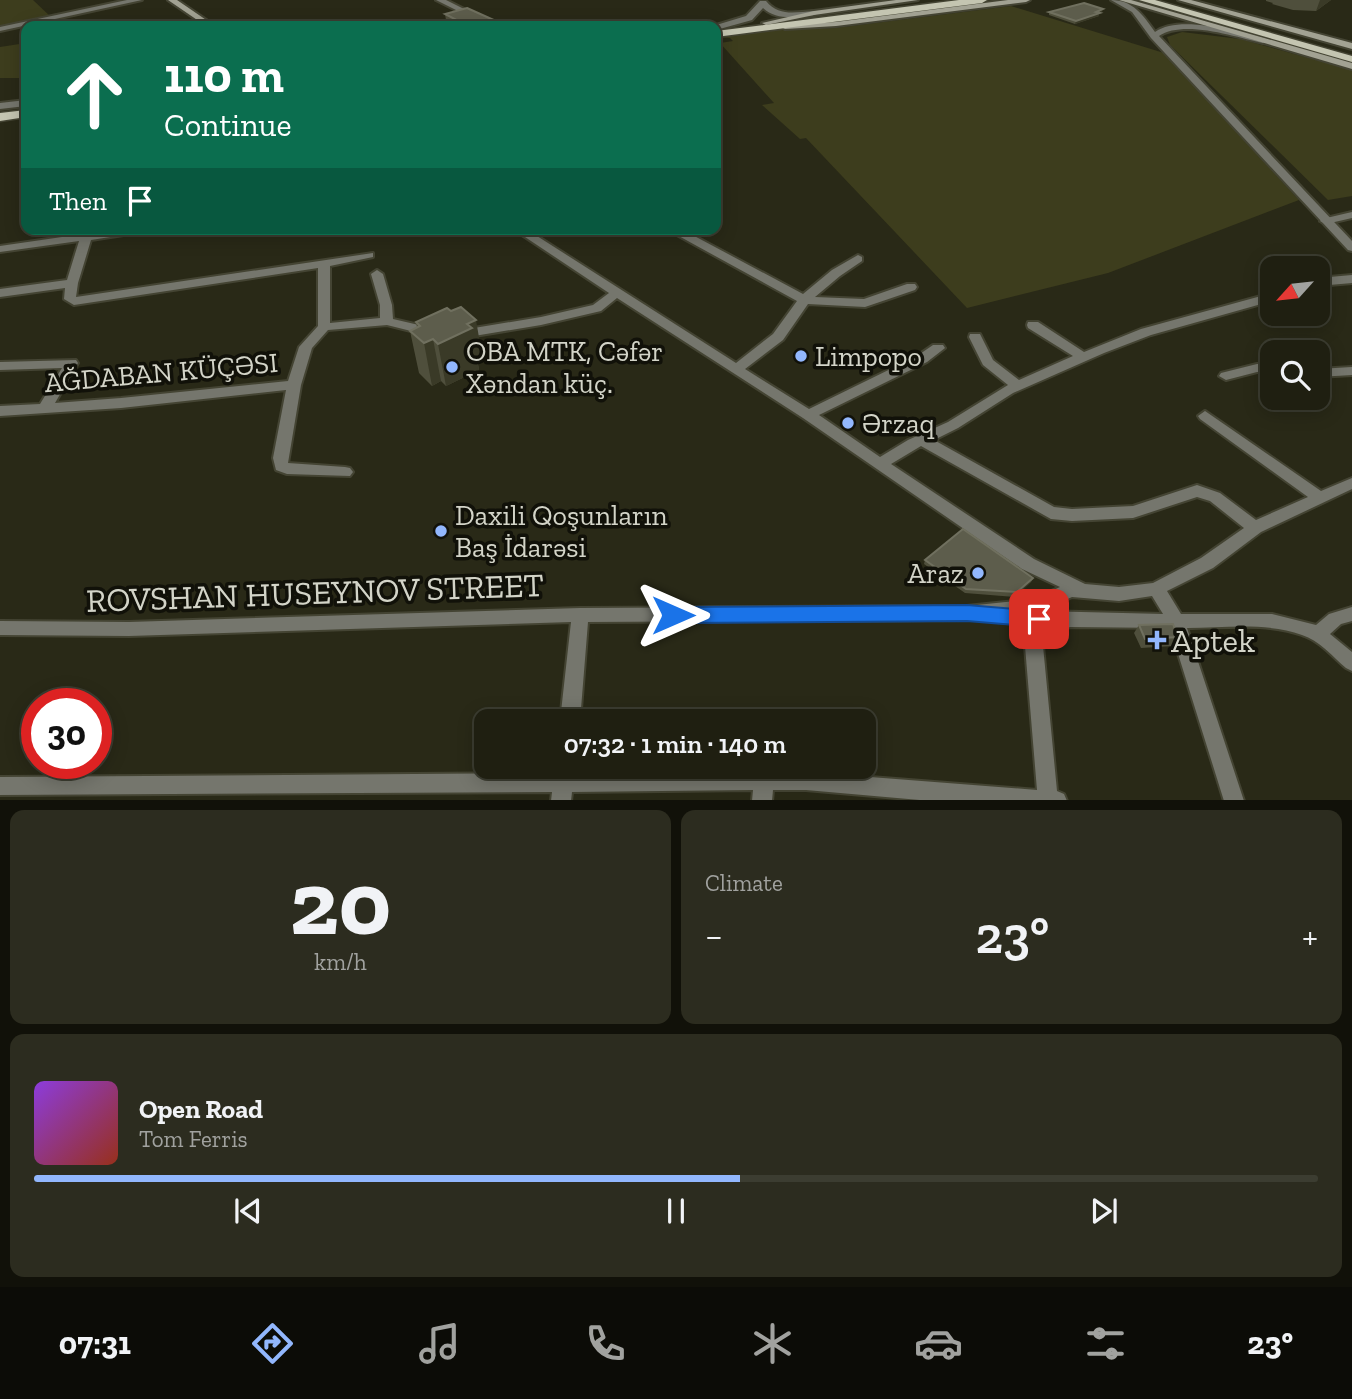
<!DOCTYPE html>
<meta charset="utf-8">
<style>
:root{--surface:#1f1f11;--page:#2c2c1f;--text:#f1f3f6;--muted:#a1a29f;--line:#3c3d31;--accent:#92b7fd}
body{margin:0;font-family:"Zilla Slab",serif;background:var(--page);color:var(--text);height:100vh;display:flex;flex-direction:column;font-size:26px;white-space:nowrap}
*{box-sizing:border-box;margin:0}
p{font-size:23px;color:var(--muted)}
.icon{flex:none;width:38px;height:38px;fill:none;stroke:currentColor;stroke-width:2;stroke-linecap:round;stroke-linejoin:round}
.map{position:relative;height:800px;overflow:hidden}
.side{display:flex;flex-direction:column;gap:10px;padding:10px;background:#111109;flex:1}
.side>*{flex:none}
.guide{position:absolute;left:21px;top:21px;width:700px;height:214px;border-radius:14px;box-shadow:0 4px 18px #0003,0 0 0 2px var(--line);background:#0b6e4f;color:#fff;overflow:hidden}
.needle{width:46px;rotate:243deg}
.fabs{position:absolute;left:1260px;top:256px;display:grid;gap:14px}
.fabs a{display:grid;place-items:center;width:70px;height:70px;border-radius:14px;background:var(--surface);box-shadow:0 4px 18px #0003,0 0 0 2px var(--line);font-size:35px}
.speed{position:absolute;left:21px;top:688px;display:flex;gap:14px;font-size:35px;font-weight:700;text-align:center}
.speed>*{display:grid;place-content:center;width:91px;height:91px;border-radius:50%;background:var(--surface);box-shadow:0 4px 18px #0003,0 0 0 2px var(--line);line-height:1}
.speed .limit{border:10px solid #d22;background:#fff;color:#111}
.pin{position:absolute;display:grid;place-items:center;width:60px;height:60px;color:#fff;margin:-30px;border-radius:14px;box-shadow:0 4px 10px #0006}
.me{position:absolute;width:77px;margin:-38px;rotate:90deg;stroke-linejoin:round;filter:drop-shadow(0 0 5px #0008)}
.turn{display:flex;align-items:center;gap:24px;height:147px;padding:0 28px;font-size:32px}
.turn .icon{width:91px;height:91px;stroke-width:2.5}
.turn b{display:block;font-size:49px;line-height:60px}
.then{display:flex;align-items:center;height:66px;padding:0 28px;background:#0003;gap:14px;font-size:26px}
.big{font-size:52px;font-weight:600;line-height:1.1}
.side .tile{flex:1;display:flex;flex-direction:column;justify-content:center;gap:10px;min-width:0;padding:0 24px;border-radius:14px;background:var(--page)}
.side .dial{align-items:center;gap:0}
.dial b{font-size:91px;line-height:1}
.song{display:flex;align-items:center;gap:21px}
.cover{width:84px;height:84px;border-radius:10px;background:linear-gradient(135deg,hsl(270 70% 55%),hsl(10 70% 35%))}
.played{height:7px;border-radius:4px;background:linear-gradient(90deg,var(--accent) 55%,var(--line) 55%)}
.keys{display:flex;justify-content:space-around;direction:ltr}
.heat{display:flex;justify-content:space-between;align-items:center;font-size:38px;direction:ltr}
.side .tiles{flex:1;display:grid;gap:10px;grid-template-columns:1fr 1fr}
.tile:last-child{grid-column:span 2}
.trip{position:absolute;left:474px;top:709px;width:402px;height:70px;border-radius:14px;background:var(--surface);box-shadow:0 4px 18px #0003,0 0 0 2px var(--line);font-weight:600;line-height:70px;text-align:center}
.tab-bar{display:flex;height:112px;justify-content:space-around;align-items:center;background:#0c0c07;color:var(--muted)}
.tab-bar .icon{width:49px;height:49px}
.tab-bar .on{color:var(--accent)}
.tab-bar b{font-size:32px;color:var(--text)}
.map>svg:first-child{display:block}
</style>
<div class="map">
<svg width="1352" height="801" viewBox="0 0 1352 801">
<rect width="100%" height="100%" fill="#292917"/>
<!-- green -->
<path fill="#3d3d1d" d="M0,0H33L52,18L0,27Z
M1011,6L1164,53L1299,200L1108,273L967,308L806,138L800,139L762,105L774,103L720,43L733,41L730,38L717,37L769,30L835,28Z
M1182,32L1240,39L1352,70V196L1328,200L1170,45L1167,37Z
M26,43V78H0V47Z"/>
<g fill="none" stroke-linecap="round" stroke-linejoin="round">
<defs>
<path id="pedestrian" d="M716,212L720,213V217L716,218Z"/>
<path id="minor" d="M127,0H142L0,31V27Z
M760,1H766C779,17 796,12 814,11L818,13L814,15C796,17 777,21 763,8L752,20L716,30V26H713L746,16Z
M1352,212V218L1326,224L1320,221L1322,219Z
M117,229H148L143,232L91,240L78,283L76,297L373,253V257L330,266V323L380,318V305L371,274L377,270L383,274L392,305L393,319L436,329L437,332L431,336L387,325L328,330L312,348L301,385L288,463L345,467L350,468L353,472L350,476L287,474L276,470L273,458L286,390L121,408L0,416V406L40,404L62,368L0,370V362L76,360L78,363L55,403L121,398L288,381L299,347L318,326V268L74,305L64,299L65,288L0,297V289L67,280L79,241L0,252V246Z
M513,229H526L736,363L773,334L797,301L677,235V231H685L803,294L832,270L858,255L862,257V261L840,276L815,297L864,299L907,284H915L917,287L915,290L865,307L808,304L783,340L745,369L809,409L917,356L933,345H943L945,348L927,362L819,415L880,457L908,440L948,422L1008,385L983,365L969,337L970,334H980L993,360L1019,380L1073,356L1028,328L1027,325L1028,322H1038L1084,352L1141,329L1272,293V301L1151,335L1104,353L1013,393L958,428L934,440L1054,507L1072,509L1133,506L1197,485L1220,493L1256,520L1308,497L1200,419L1198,416L1205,411L1321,491L1352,478V489L1261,532L1213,568L1167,591L1181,614H1272L1316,625L1329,614L1352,607V621L1341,624L1330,634L1352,652V671L1346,668C1333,657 1319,640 1302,635C1267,622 1224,628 1187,628L1244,801H1224L1170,628L1070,627L1047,638L1043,646L1057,791L1064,794L1067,801H931L806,790H773L772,801H752L753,790L572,792L571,801H551L552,792L0,795V777L554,773L555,766H575L574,773L806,772L1037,790L1025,646L1034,628L1040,626L997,621L995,617L967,620L588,622L580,721H560L571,622L129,636L0,635V621L129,622L580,608L967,606L1034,599L1060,587L1022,569L803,418L617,298L601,311L541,325L462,338L457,337L456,334L457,331L462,330L541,317L593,305L609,293ZM921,446L1051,519L1072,521L1133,518L1197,497L1210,501L1244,528L1201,558L1153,583L1119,587L1085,584L1034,559L891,464ZM1152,596L1163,614L1041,611L1072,597L1119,601Z
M1352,275V283L1318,286V278Z
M1257,364H1272V372H1257L1226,380L1219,376L1221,373Z
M1352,367V375L1318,377V369Z"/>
<path id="tertiary" d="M436,0H446L498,26H488Z
M1111,0C1133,0 1143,15 1155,32C1180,14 1238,32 1266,39L1267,41L1263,43C1236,37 1183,19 1159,36L1352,241V251L1348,250L1151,38L1132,12Z
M26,100V106L0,109V103Z"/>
<path id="secondary" d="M168,0H177L215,26H206Z
M896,0H918L814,15L766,25L762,23L814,11Z
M1008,0H1030L1026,2L836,26L785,29L781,27L785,25L836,22Z
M1119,0H1131L1352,63V69Z
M1178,0H1191L1352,43V49Z"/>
<path id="primary" d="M959,0H987L982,3L716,37V31Z
M1139,0H1155L1352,56V62Z
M26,110V117L0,121V113Z"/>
</defs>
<!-- pedestrian casing -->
<use href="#pedestrian" stroke="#443" stroke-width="4"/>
<!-- minor casing -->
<use href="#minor" stroke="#443" stroke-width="4"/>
<!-- tertiary casing -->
<use href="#tertiary" stroke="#443" stroke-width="4"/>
<!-- secondary casing -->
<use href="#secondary" stroke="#443" stroke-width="4"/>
<!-- primary casing -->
<use href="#primary" stroke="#443" stroke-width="3"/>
<!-- pedestrian -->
<use href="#pedestrian" fill="#75766d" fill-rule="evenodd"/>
<!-- minor -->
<use href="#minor" fill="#75766d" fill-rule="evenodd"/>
<!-- tertiary -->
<use href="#tertiary" fill="#75766d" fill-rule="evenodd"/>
<!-- secondary -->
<use href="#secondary" fill="#a2a293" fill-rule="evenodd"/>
<!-- primary -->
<use href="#primary" fill="#c4c5b1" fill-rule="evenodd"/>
</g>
<!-- wall -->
<path fill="#4f4f3c" d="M1266,0H1331L1316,11L1293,10L1272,4L1273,3L1266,1Z
M1049,12H1102L1099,13V16L1075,24L1049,15Z
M445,14L507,26H447Z
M416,322L483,361L478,364L479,370L446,386L441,381L432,386L419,373L410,331L417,328Z
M925,560L1033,578L1031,582L1015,597L965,593L924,564Z
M1139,625L1178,637L1173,646L1141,648L1134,633Z"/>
<!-- shaded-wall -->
<path fill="#3a3a27" d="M1320,0H1331L1316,11Z
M1103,9L1102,12L1099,13V16L1075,24L1076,21Z
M476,320L483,361L478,364L479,370L446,386L438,344L467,324Z
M433,339L441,381L432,386L424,343Z
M1033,578L1031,582L1015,597L1017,592Z"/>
<!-- building -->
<path fill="#5d5d4c" stroke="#70705f" stroke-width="2" d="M1084,3L1103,9L1096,12L1100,13L1076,21L1049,12Z
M467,8L507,26H468L445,14Z
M461,307L476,320L467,324L472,328L438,344L433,339L424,343L410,331L420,326L416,322L447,308L451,311Z
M963,529L1033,578L1017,592L966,589L925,560Z
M1173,624L1178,637L1145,639L1139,625Z"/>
<!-- route -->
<path fill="#1a73e8" stroke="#114b97" stroke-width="2" d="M967,605L1039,611L1046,613L1049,619L1046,625L1039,627L967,621L673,623L666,620L663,615L666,609L673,607Z"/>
<!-- markers -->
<g fill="#92b7fd" stroke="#111109" stroke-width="2.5">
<circle cx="801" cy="356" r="7"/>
<circle cx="452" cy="367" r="7"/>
<circle cx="848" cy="423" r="7"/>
<circle cx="441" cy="531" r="7"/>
<circle cx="978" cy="573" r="7"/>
<path d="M1153.5 629.5h7v7h7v7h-7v7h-7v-7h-7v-7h7z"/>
</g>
<g text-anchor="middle" stroke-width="7" stroke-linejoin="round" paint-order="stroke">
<!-- poi labels -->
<g font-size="28" fill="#d3d4c8" stroke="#111109" text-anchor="start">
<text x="466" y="361">OBA MTK, Cəfər<tspan x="466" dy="32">Xəndan küç.</tspan></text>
<text x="815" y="366">Limpopo</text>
<text x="862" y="433">Ərzaq</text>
<text x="455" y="525">Daxili Qoşunların<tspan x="455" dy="32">Baş İdarəsi</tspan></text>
<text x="964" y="583" text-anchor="end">Araz</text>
</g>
<!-- street labels -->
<g font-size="28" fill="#d3d4c8" stroke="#111109">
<text transform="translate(161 372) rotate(-5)" y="10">AĞDABAN KÜÇƏSI</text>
</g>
<!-- near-street labels -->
<g font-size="33" fill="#d3d4c8" stroke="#111109">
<text transform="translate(315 592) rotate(-2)" y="12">ROVSHAN HUSEYNOV STREET</text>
</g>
<!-- near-poi labels -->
<g font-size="33" fill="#d3d4c8" stroke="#111109" text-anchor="start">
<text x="1171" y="652">Aptek</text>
</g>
</g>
</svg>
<div class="fabs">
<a><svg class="needle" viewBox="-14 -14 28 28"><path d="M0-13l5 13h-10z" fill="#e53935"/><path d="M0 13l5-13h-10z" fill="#a1a29f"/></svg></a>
<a><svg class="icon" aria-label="search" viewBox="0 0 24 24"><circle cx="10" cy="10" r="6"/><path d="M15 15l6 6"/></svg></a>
</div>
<div class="speed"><div class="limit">30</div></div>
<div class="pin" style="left:1039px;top:619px;background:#d93025"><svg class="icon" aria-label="arrive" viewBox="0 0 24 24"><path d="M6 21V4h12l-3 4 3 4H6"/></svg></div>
<svg class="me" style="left:673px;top:615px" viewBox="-20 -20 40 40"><path d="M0-17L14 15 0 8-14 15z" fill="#1a73e8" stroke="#fff" stroke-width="4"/></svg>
<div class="trip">07:32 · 1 min · 140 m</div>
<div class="guide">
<div class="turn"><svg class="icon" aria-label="ahead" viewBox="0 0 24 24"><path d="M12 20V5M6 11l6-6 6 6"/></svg><div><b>110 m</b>Continue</div></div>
<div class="then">Then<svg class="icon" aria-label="arrive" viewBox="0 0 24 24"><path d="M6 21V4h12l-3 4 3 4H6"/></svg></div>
</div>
</div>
<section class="side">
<div class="tiles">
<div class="tile dial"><b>20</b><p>km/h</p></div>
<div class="tile"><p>Climate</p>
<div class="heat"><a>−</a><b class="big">23°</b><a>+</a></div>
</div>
<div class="tile">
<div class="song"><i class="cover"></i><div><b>Open Road</b><p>Tom Ferris</p></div></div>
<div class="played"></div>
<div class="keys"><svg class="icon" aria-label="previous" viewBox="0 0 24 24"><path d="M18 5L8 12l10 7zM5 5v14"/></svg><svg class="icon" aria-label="pause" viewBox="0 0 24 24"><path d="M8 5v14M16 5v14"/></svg><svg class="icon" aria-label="next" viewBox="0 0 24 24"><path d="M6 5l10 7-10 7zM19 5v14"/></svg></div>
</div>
</div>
</section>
<nav class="tab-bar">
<b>07:31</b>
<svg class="icon on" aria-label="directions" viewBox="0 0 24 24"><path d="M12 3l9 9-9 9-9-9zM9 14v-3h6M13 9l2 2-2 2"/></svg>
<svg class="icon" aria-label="music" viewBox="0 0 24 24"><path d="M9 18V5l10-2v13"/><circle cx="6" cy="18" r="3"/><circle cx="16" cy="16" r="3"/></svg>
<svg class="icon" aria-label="phone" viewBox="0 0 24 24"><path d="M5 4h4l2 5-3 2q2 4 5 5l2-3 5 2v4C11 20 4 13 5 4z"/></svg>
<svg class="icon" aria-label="climate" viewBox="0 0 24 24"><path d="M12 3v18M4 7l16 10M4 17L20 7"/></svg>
<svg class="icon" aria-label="car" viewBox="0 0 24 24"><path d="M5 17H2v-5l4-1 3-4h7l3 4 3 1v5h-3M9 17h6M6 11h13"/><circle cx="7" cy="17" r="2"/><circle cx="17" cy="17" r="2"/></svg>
<svg class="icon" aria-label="filters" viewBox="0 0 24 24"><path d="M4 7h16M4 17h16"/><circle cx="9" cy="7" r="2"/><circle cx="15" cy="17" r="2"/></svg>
<b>23°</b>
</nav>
